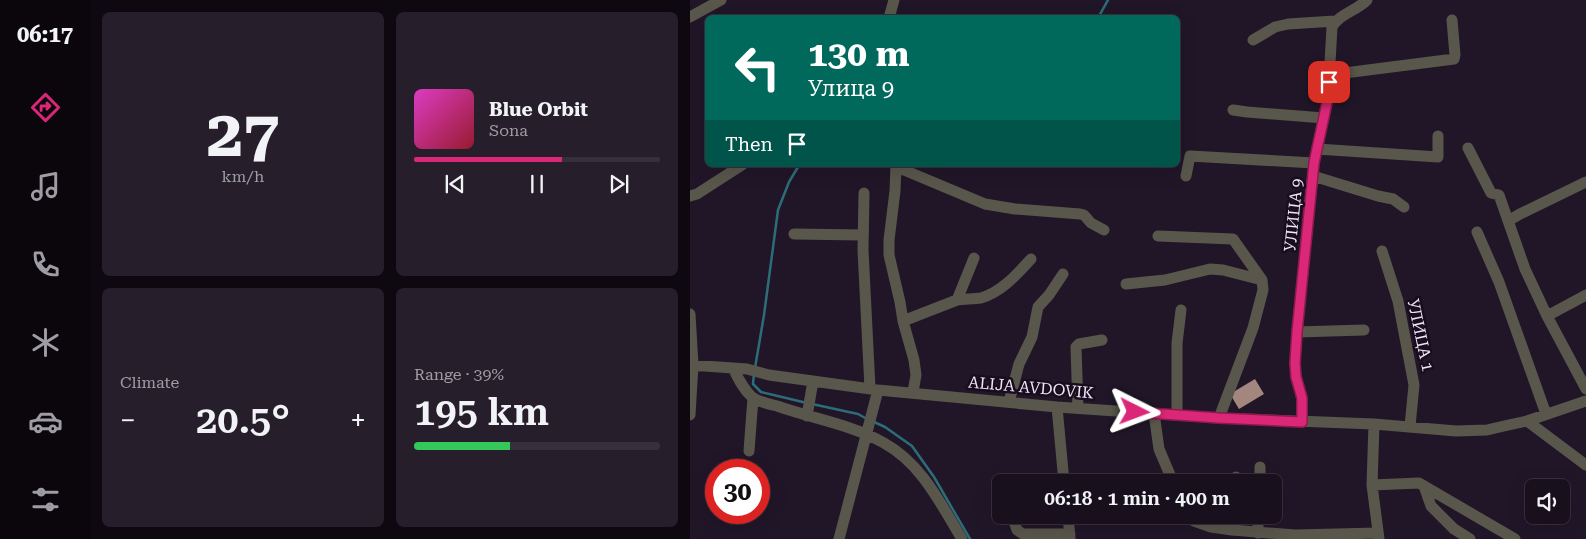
<!DOCTYPE html>
<meta charset="utf-8">
<style>
:root{--surface:#19101e;--page:#261e2b;--text:#f1f3f6;--muted:#9f9da4;--line:#37303c;--accent:#db2777}
body{margin:0;font-family:"Roboto Serif",serif;background:var(--page);color:var(--text);height:100vh;display:flex;flex-direction:column;font-size:19px;white-space:nowrap}
*{box-sizing:border-box;margin:0}
p{font-size:16px;color:var(--muted)}
.icon{flex:none;width:28px;height:28px;fill:none;stroke:currentColor;stroke-width:2;stroke-linecap:round;stroke-linejoin:round}
.map{position:relative;flex:1;overflow:hidden}
.details{display:flex;flex-direction:column;gap:12px;padding:12px;background:#0e0910;width:600px}
.details>*{flex:none}
.top-card{position:absolute;left:15px;top:15px;width:475px;height:152px;border-radius:8px;box-shadow:0 5px 20px #0002,0 0 0 1px var(--line);background:#00695c;color:#fff;overflow:hidden}
.fabs{position:absolute;left:835px;top:479px;display:grid;gap:10px}
.fabs a{display:grid;place-items:center;width:45px;height:45px;border-radius:8px;background:var(--surface);box-shadow:0 5px 20px #0002,0 0 0 1px var(--line);font-size:25px}
.speed{position:absolute;left:15px;top:459px;display:flex;gap:10px;font-size:25px;font-weight:700;text-align:center}
.speed>*{display:grid;place-content:center;width:65px;height:65px;border-radius:50%;background:var(--surface);box-shadow:0 5px 20px #0002,0 0 0 1px var(--line);line-height:1}
.speed .limit{border:8px solid #d22;background:#fff;color:#111}
.pin{position:absolute;display:grid;place-items:center;width:42px;height:42px;color:#fff;margin:-21px;border-radius:10px;box-shadow:0 2px 8px #0006}
.me{position:absolute;width:55px;margin:-28px;rotate:93deg;stroke-linejoin:round;filter:drop-shadow(0 0 4px #0008)}
.turn{display:flex;align-items:center;gap:18px;height:105px;padding:0 20px;font-size:22px}
.turn .icon{width:65px;height:65px;stroke-width:2.5}
.turn b{display:block;font-size:35px;line-height:42px}
.then{display:flex;align-items:center;height:48px;padding:0 20px;background:#0003;gap:10px;font-size:19px}
.big{font-size:38px;font-weight:600;line-height:1.1}
.details .widget{flex:1;display:flex;flex-direction:column;justify-content:center;gap:8px;min-width:0;padding:0 18px;border-radius:8px;background:var(--page)}
.details .dial{align-items:center;gap:0}
.dial b{font-size:65px;line-height:1}
.song{display:flex;align-items:center;gap:15px}
.cover{width:60px;height:60px;border-radius:8px;background:linear-gradient(135deg,hsl(310 70% 55%),hsl(350 70% 35%))}
.played{height:5px;border-radius:2px;background:linear-gradient(90deg,var(--accent) 60%,var(--line) 60%)}
.keys{display:flex;justify-content:space-around;direction:ltr}
.heat{display:flex;justify-content:space-between;align-items:center;font-size:28px;direction:ltr}
.charge{height:8px;border-radius:4px;background:linear-gradient(90deg,#34c759 39%,var(--line) 0)}
.details .tiles{flex:1;display:grid;gap:12px;grid-template-columns:repeat(2,1fr)}
.trip{position:absolute;left:302px;top:474px;width:290px;height:50px;border-radius:8px;background:var(--surface);box-shadow:0 5px 20px #0002,0 0 0 1px var(--line);font-weight:600;line-height:50px;text-align:center}
main{display:flex;flex:1;min-height:0}
.menu{display:flex;flex-direction:column;width:90px;justify-content:space-around;align-items:center;background:#0a060c;color:var(--muted)}
.menu .icon{width:35px;height:35px}
.menu .active{color:var(--accent)}
.menu b{font-size:22px;color:var(--text)}
.map>svg:first-child{display:block}
</style>
<main>
<nav class="menu">
<b>06:17</b>
<svg class="icon active" aria-label="directions" viewBox="0 0 24 24"><path d="M12 3l9 9-9 9-9-9zM9 14v-3h6M13 9l2 2-2 2"/></svg>
<svg class="icon" aria-label="music" viewBox="0 0 24 24"><path d="M9 18V5l10-2v13"/><circle cx="6" cy="18" r="3"/><circle cx="16" cy="16" r="3"/></svg>
<svg class="icon" aria-label="phone" viewBox="0 0 24 24"><path d="M5 4h4l2 5-3 2q2 4 5 5l2-3 5 2v4C11 20 4 13 5 4z"/></svg>
<svg class="icon" aria-label="climate" viewBox="0 0 24 24"><path d="M12 3v18M4 7l16 10M4 17L20 7"/></svg>
<svg class="icon" aria-label="car" viewBox="0 0 24 24"><path d="M5 17H2v-5l4-1 3-4h7l3 4 3 1v5h-3M9 17h6M6 11h13"/><circle cx="7" cy="17" r="2"/><circle cx="17" cy="17" r="2"/></svg>
<svg class="icon" aria-label="filters" viewBox="0 0 24 24"><path d="M4 7h16M4 17h16"/><circle cx="9" cy="7" r="2"/><circle cx="15" cy="17" r="2"/></svg>
</nav>
<section class="details">
<div class="tiles">
<div class="widget dial"><b>27</b><p>km/h</p></div>
<div class="widget">
<div class="song"><i class="cover"></i><div><b>Blue Orbit</b><p>Sona</p></div></div>
<div class="played"></div>
<div class="keys"><svg class="icon" aria-label="previous" viewBox="0 0 24 24"><path d="M18 5L8 12l10 7zM5 5v14"/></svg><svg class="icon" aria-label="pause" viewBox="0 0 24 24"><path d="M8 5v14M16 5v14"/></svg><svg class="icon" aria-label="next" viewBox="0 0 24 24"><path d="M6 5l10 7-10 7zM19 5v14"/></svg></div>
</div>
<div class="widget"><p>Climate</p>
<div class="heat"><a>−</a><b class="big">20.5°</b><a>+</a></div>
</div>
<div class="widget"><p>Range · 39%</p><b class="big">195 km</b><div class="charge"></div></div>
</div>
</section>
<div class="map">
<svg width="896" height="539" viewBox="0 0 896 539">
<rect width="100%" height="100%" fill="#211628"/>
<g fill="none" stroke-linecap="round" stroke-linejoin="round">
<!-- stream -->
<path stroke="#2c6d7a" stroke-width="2.5" d="M408,18L418,0
M65,368L74,315L88,210L99,182L108,167L111,165
M64,373L63,384L71,392L117,403
M122,404L168,414L177,419
M182,421L195,427L222,446L244,477L280,539"/>
</g>
<!-- building -->
<path fill="#a3867d" d="M565,379L574,394L549,409L540,394Z"/>
<g fill="none" stroke-linecap="round" stroke-linejoin="round">
<!-- minor -->
<path stroke="#59574c" stroke-width="11" d="M0,17L31,0
M199,18L204,0
M563,40L585,27L598,24L645,21
M639,75L764,59L765,55L762,20
M543,110L557,112L634,118
M778,148L801,193L809,195L835,269L857,316L896,389
M627,149L748,157V136
M206,165L205,191L199,240V255L210,302L213,321L224,360L226,375L223,392
M206,169L214,170L295,204L325,209L390,214L394,215L401,223L414,230
M496,176L500,156L624,163
M623,176L688,196L703,199L714,207
M174,193L173,250L180,388
M0,196L7,194L52,165
M818,221L830,214L896,182
M787,232L809,282L856,414
M104,234L172,235
M468,236L543,239L572,280L573,290L563,328L529,418
M692,251L708,301L724,385L720,426
M436,284L475,280L520,269L533,270L572,280
M267,300C275,299 283,299 291,298C312,292 327,274 341,259
M0,314L3,365L0,415
M857,316L896,295
M213,321L267,300L284,258
M607,332L674,330
M0,365L57,369L79,375L188,390L367,407L529,418L684,424L766,431L797,430L814,426L837,421L896,401
M43,368C48,378 53,389 62,397C68,402 79,404 87,406C121,418 163,425 194,443C232,464 250,503 272,539
M319,402L329,364L342,337L348,307L359,295L373,274
M367,407L374,482
M388,408L386,347L389,344L412,340
M464,413L469,449L483,482
M487,414V343L491,310
M117,416L123,381
M837,421L896,465
M612,422V398L606,377L605,363L607,332L624,163L638,98L642,27C649,14 666,11 677,0
M684,424L682,485L689,539
M59,451L63,398
M546,482V477
M570,482V467
M682,485L729,483L825,539
M734,486L741,506L764,529L780,539
M322,515L327,530L333,534H380
M378,515L380,539
M498,515L504,521L521,527L542,530L605,535L687,533
M542,530L543,515
M568,533V515
M149,539L188,390"/>
</g>
<g fill="none" stroke-linecap="round" stroke-linejoin="round">
<defs>
<path id="route" d="M445,412L529,418L612,422V398L606,377L605,363L607,332L624,163L638,98L639,82"/>
</defs>
<!-- route casing -->
<use href="#route" stroke="#8e194d" stroke-width="12"/>
<!-- route -->
<use href="#route" stroke="#db2777" stroke-width="9"/>
</g>
<g text-anchor="middle" stroke-width="5" stroke-linejoin="round" paint-order="stroke">
<!-- street labels -->
<g font-size="16" fill="#eee6f3" stroke="#170d1e">
<text transform="translate(603 215) rotate(-84)" y="6">УЛИЦА 9</text>
<text transform="translate(731 335) rotate(78)" y="6">УЛИЦА 1</text>
<text transform="translate(341 387) rotate(5)" y="6">ALIJA AVDOVIK</text>
</g>
</g>
</svg>
<div class="fabs">
<a><svg class="icon" aria-label="sound" viewBox="0 0 24 24"><path d="M4 9h4l5-4v14l-5-4H4zM17 9q2 3 0 6"/></svg></a>
</div>
<div class="speed"><div class="limit">30</div></div>
<div class="pin" style="left:639px;top:82px;background:#d93025"><svg class="icon" aria-label="arrive" viewBox="0 0 24 24"><path d="M6 21V4h12l-3 4 3 4H6"/></svg></div>
<svg class="me" style="left:445px;top:412px" viewBox="-20 -20 40 40"><path d="M0-17L14 15 0 8-14 15z" fill="#db2777" stroke="#fff" stroke-width="4"/></svg>
<div class="trip">06:18 · 1 min · 400 m</div>
<div class="top-card">
<div class="turn"><svg class="icon" aria-label="left" viewBox="0 0 24 24"><path d="M17 20v-9H6M10 6l-5 5 5 5"/></svg><div><b>130 m</b>Улица 9</div></div>
<div class="then">Then<svg class="icon" aria-label="arrive" viewBox="0 0 24 24"><path d="M6 21V4h12l-3 4 3 4H6"/></svg></div>
</div>
</div>
</main>
